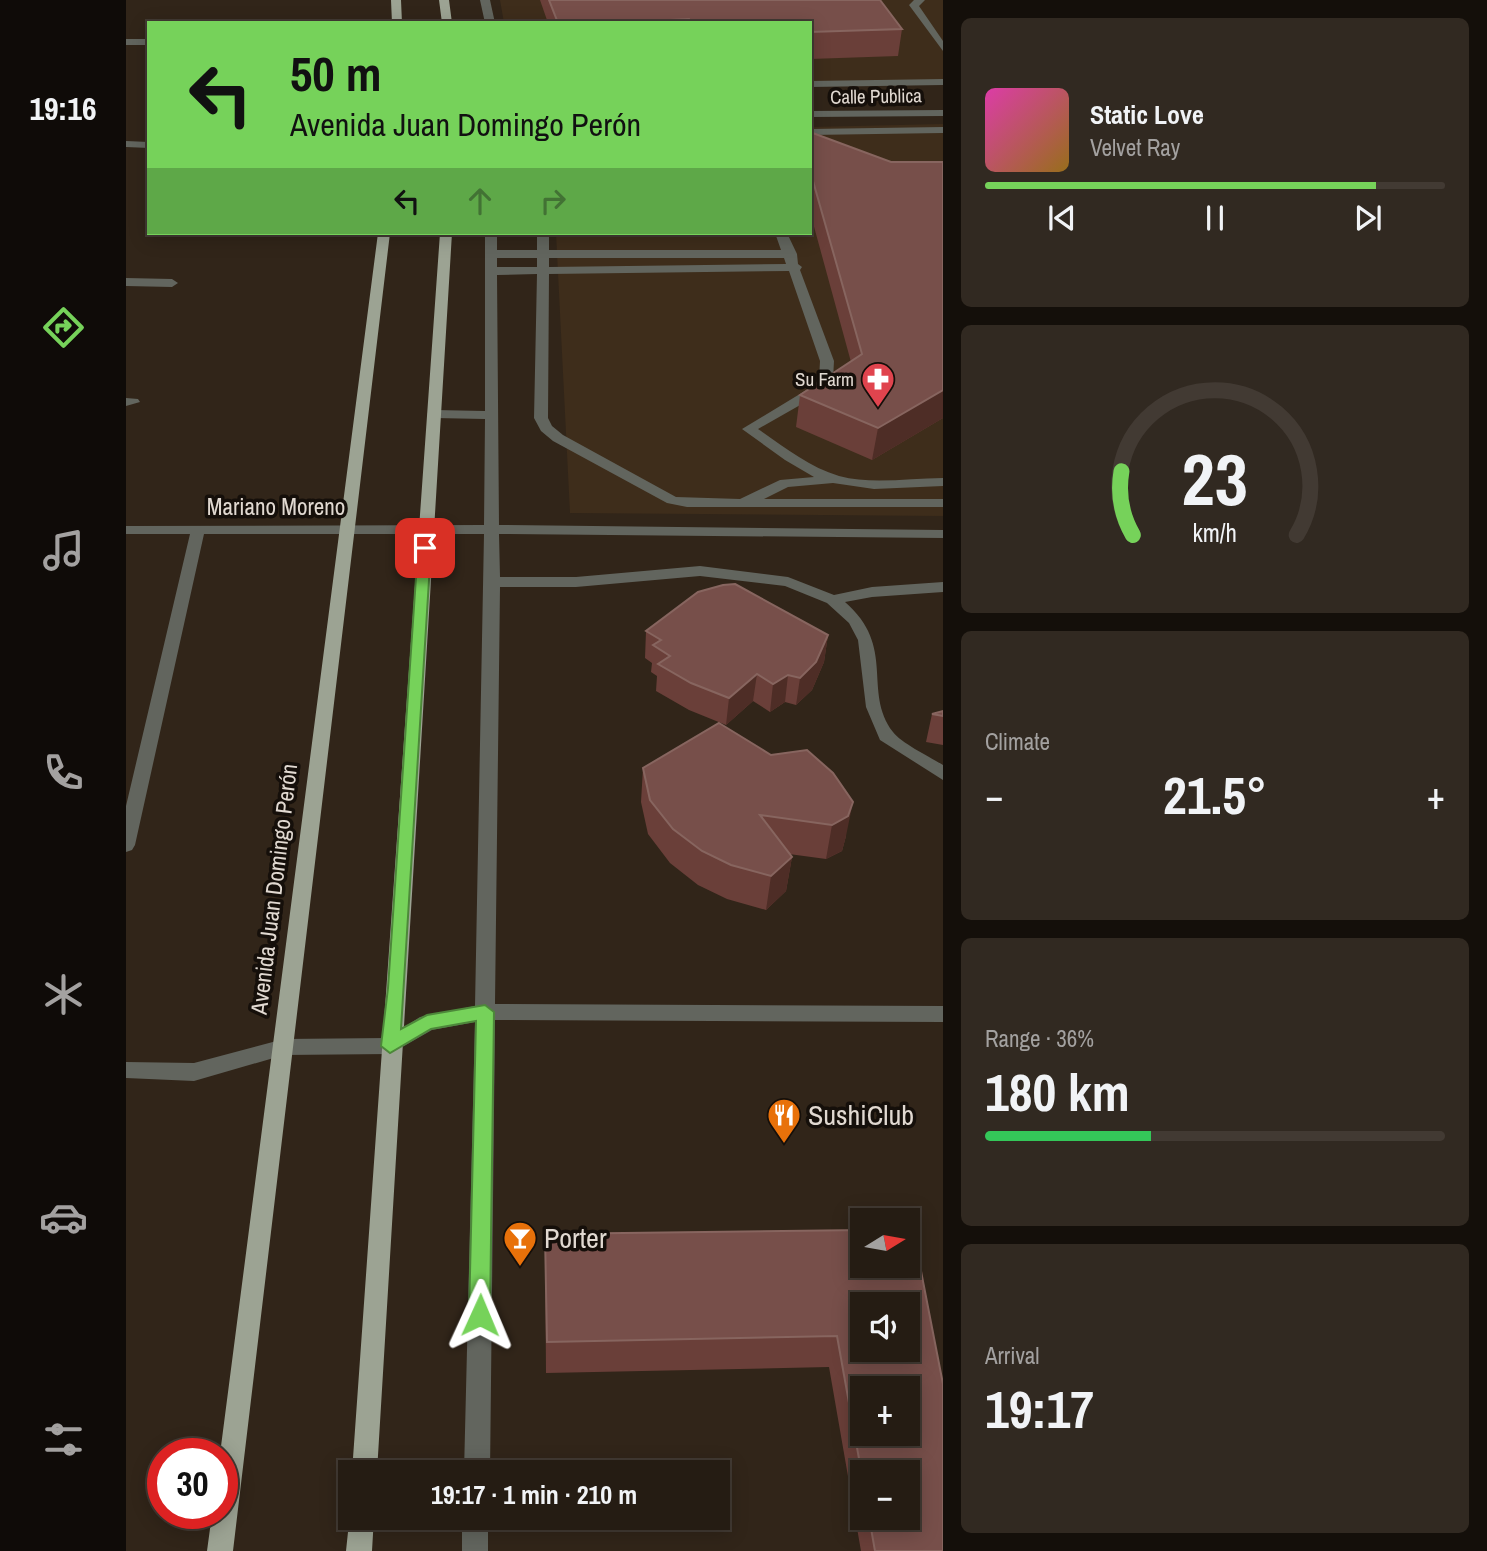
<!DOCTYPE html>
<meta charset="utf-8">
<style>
:root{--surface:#251c13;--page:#312921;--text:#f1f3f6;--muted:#a3a1a0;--line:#423a33;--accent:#76d25a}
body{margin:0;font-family:"Archivo Narrow",sans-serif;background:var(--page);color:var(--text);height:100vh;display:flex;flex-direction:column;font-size:26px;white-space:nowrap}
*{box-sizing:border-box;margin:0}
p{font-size:23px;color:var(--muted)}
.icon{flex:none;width:38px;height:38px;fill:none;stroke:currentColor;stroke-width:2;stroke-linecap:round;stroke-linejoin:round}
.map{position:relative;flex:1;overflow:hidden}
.side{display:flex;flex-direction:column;gap:18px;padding:18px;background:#140f0a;width:544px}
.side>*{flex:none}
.banner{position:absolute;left:21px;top:21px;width:665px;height:214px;border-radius:0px;box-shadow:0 4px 18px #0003,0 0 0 2px var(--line);background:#76d25a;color:#111;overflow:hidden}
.needle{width:46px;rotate:79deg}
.fabs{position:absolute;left:724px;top:1208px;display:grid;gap:14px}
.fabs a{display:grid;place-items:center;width:70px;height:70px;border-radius:0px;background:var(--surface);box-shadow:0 4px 18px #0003,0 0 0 2px var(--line);font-size:35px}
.speed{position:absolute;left:21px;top:1438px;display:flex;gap:14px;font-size:35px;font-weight:700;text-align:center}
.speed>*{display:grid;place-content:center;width:91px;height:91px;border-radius:50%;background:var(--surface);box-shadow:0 4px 18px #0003,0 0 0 2px var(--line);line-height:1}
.speed .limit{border:10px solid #d22;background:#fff;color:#111}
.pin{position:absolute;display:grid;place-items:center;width:60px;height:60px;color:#fff;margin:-30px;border-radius:14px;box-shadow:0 4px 10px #0006}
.me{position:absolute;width:77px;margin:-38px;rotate:1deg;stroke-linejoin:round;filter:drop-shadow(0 0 5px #0008)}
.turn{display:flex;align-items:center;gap:24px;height:147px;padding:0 28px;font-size:32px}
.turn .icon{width:91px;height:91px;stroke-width:2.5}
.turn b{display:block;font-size:49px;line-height:60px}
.lanes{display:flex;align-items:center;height:66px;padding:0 28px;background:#0003;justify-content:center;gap:35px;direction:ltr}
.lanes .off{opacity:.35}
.big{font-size:52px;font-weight:700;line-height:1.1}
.side .tile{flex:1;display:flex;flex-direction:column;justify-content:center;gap:10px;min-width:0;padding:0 24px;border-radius:10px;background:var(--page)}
.side .dial{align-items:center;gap:0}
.dial svg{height:182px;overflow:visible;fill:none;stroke:var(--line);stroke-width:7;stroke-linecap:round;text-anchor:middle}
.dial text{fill:var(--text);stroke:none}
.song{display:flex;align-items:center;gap:21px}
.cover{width:84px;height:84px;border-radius:10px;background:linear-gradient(135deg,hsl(320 70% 55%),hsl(40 70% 35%))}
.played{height:7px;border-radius:4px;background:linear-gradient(90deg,var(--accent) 85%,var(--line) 85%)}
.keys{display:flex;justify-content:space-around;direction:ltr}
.heat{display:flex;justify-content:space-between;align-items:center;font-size:38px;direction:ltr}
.charge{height:10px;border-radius:5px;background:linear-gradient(90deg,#34c759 36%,var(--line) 0)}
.trip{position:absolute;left:212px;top:1460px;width:392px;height:70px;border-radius:0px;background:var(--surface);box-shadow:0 4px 18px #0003,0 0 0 2px var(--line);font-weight:700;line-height:70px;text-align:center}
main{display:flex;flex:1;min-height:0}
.tabs{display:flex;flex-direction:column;width:126px;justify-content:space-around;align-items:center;background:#0f0b08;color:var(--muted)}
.tabs .icon{width:49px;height:49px}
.tabs .selected{color:var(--accent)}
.tabs b{font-size:32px;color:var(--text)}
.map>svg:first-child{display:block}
</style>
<main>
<nav class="tabs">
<b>19:16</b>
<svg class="icon selected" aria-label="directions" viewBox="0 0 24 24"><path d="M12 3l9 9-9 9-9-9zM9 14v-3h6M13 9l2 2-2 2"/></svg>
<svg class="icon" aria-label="music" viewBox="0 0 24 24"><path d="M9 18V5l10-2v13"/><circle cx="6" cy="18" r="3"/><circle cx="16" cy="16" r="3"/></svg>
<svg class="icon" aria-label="phone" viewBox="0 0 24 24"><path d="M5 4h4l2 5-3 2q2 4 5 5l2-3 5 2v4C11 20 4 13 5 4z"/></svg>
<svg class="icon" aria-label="climate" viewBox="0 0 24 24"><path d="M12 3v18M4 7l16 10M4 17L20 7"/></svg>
<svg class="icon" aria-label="car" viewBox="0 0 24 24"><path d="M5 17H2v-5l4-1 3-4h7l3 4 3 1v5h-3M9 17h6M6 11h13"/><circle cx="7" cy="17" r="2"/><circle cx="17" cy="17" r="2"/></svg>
<svg class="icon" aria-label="filters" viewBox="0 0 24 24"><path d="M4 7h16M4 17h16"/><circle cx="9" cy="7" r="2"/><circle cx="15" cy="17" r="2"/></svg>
</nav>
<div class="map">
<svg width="817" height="1551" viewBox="0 0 817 1551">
<rect width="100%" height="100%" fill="#312519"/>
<!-- built -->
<path fill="#3e2d1b" d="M374,0H817V84L684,85V23H378Z
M817,124V516L444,513L430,233H684V127Z"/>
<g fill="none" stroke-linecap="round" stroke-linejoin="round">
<!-- minor -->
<path fill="#62655e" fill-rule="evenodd" d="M354,0H364L369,23H359Z
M788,0H799L793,6L817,41V51L783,5Z
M0,39H23V45H0Z
M817,79V85L684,87V81Z
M817,110V116L684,117V111Z
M817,127V133L684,135V129Z
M0,141L23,142V148L0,147Z
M359,233H371V250H411V233H423V250H655L649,233H661L671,254L672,264L676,267L674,270L708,361L707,379L697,392L632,429C658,447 683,467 713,476C746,485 783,478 817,478V486L748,489L707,483L662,487L638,499H817V507H561L541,503L427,441L415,431L408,418L411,274L371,275L373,525L817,530V538L373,534L374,577H450L574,566L662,577L708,595L746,587L817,582V592L746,597L719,602C771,647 736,691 767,732C775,743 804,757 817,765V780L754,740L740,707L732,640L723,623L701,603L659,586L574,576L450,587H374L369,1004L817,1006V1022L369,1020L364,1472H338L349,1022L306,1030L264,1054L158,1055L68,1081L0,1078V1062L68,1063L158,1039L261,1038L294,1017L349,1006L358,534H78L9,845L6,850L0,852V806L64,534H0V526L358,525L359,419L308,418L301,414L308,410L359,411ZM371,258H411V267H371ZM423,258H658L660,264L423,267ZM663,271L694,361L693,379L687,386L616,429L659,460L688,477L654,480L614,499L550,497L437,435L426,426L422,418L423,274Z
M0,278L46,279L52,283L46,287L0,286Z
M0,398L12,399L14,402L0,406Z
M336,1517H362V1551H336Z"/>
<!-- major -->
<path fill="#9ca393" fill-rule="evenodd" d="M265,0H275L276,23H266Z
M313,0H323L326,23H316Z
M252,233H264L107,1551H81L86,1514H96V1454H94Z
M314,233H326L251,1472H226Z
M224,1513V1517H248L246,1551H220Z"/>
</g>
<!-- wall -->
<path fill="#6a3f39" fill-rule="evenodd" d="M414,0H754L776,29L772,56L684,59V23H422Z
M684,132L765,162H817V418L746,460L670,427L674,395L725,362L684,212Z
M520,631L702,635L698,662L686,690L670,705L659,702L644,712L627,701L600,725L563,710L530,691L531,676L525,672L526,663L519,658Z
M817,711V745L800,742L806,714Z
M593,723L720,836L716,851L700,859L663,854L666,857L660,891L640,910L601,899L572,885L544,863L522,834L515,802L517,768Z
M737,1230L817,1551H735L703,1367L420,1373L419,1234ZM737,1472L782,1517H737Z"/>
<!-- shaded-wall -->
<path fill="#4e2d26" d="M817,390V418L746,460L752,428Z
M702,635L698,662L686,690L670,705L674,678Z
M631,674L627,701L600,725L603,698Z
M662,675L659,702L644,712L647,684Z
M727,802L720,836L716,851L700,859L706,825Z
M666,857L660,891L640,910L645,876Z"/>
<!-- building -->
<path fill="#774f4a" stroke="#87655f" stroke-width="2" fill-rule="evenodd" d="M423,0H754L776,29L684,32V23H565L563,19L486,23H432Z
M684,132L765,162H817V390L752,428L674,395L736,354L687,181L684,180Z
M609,584L702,635L690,662L674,678L662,675L647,684L631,674L603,698L565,683L532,664L544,656L527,645L535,640L520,631L572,592L597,585Z
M817,711V716L806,714Z
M593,723L645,755L681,750L707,773L727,802L722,816L706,825L634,815L666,857L645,876L605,865L576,851L547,829L524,800L517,768Z
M737,1230V1265H782V1230H787L817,1384V1551H749L743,1517H782V1472H737V1481L711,1336L421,1342L419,1234ZM737,1304H782V1349H737ZM737,1388H782V1433H737Z"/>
<!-- route -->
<path fill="#76d25a" stroke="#4d883a" stroke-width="2" d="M299,543L305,548L275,1029L301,1015L359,1005L368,1012L364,1315L361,1322L354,1325L346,1322L343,1315L350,1021L305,1029L264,1053L255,1046L262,988L292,548Z"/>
<!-- icons -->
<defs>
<symbol id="pharmacy-pin" viewBox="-11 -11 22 30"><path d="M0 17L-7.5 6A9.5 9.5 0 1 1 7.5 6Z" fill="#e0444e" stroke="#150f0a"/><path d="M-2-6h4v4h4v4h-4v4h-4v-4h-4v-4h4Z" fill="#fff"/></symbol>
<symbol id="restaurant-pin" viewBox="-11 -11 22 30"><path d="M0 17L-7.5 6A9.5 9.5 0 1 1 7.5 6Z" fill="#e8710a" stroke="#150f0a"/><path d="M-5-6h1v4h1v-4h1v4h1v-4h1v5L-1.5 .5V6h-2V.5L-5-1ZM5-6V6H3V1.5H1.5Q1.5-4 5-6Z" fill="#fff"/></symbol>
<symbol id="bar-pin" viewBox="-11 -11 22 30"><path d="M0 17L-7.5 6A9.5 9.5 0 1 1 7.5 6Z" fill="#e8710a" stroke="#150f0a"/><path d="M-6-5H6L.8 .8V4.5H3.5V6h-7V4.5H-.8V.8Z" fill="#fff"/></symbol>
</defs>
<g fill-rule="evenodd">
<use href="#pharmacy-pin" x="733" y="360" width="38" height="52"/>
<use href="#restaurant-pin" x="639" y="1096" width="38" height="52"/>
<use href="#bar-pin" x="375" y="1219" width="38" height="52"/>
</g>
<g text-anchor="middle" stroke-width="7" stroke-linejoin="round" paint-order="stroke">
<!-- far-street labels -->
<g font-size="19" fill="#e1d9d1" stroke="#150f0a">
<text transform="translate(750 96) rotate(-1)" y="7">Calle Publica</text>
</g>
<!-- far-poi labels -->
<g font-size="19" fill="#e1d9d1" stroke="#150f0a" text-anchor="end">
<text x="728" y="386">Su Farm</text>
</g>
<!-- street labels -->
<g font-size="23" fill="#e1d9d1" stroke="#150f0a">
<text x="150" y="515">Mariano Moreno</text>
<text transform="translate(148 889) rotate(-83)" y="8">Avenida Juan Domingo Perón</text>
</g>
<!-- near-poi labels -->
<g font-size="28" fill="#e1d9d1" stroke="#150f0a" text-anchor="start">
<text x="682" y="1125">SushiClub</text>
<text x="418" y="1248">Porter</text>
</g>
</g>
</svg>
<div class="fabs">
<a><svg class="needle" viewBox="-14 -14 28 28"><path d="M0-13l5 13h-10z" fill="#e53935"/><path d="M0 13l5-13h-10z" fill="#a3a1a0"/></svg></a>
<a><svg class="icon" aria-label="sound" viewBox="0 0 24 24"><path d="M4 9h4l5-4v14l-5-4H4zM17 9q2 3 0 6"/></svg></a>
<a>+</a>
<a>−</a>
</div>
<div class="speed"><div class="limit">30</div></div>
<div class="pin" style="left:299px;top:548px;background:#d93025"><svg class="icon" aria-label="arrive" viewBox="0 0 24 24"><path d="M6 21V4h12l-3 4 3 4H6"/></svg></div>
<svg class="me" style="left:354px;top:1315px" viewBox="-20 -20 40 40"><path d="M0-17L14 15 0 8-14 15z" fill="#76d25a" stroke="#fff" stroke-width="4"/></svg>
<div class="trip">19:17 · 1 min · 210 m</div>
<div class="banner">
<div class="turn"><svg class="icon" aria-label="left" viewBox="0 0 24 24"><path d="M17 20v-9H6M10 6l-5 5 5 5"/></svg><div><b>50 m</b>Avenida Juan Domingo Perón</div></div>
<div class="lanes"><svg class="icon" aria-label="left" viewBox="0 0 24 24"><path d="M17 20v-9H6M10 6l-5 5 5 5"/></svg><svg class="icon off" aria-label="ahead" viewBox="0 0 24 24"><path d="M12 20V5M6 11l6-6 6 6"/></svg><svg class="icon off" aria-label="right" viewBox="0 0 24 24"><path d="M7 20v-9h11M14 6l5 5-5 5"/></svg></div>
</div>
</div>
<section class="side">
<div class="tile">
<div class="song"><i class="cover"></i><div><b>Static Love</b><p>Velvet Ray</p></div></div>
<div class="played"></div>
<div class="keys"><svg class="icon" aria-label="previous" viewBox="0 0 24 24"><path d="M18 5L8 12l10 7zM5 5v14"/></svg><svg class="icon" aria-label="pause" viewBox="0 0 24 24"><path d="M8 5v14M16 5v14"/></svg><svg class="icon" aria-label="next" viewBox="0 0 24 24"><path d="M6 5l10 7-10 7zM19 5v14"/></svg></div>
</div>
<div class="tile dial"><svg viewBox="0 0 100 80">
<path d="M14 69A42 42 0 1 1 86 69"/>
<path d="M14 69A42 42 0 0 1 9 41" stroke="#76d25a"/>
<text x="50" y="56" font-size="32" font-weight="700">23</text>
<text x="50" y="72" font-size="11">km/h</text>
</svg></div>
<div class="tile"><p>Climate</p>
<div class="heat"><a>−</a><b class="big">21.5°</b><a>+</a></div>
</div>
<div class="tile"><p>Range · 36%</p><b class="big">180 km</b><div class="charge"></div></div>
<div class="tile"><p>Arrival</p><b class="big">19:17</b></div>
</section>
</main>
